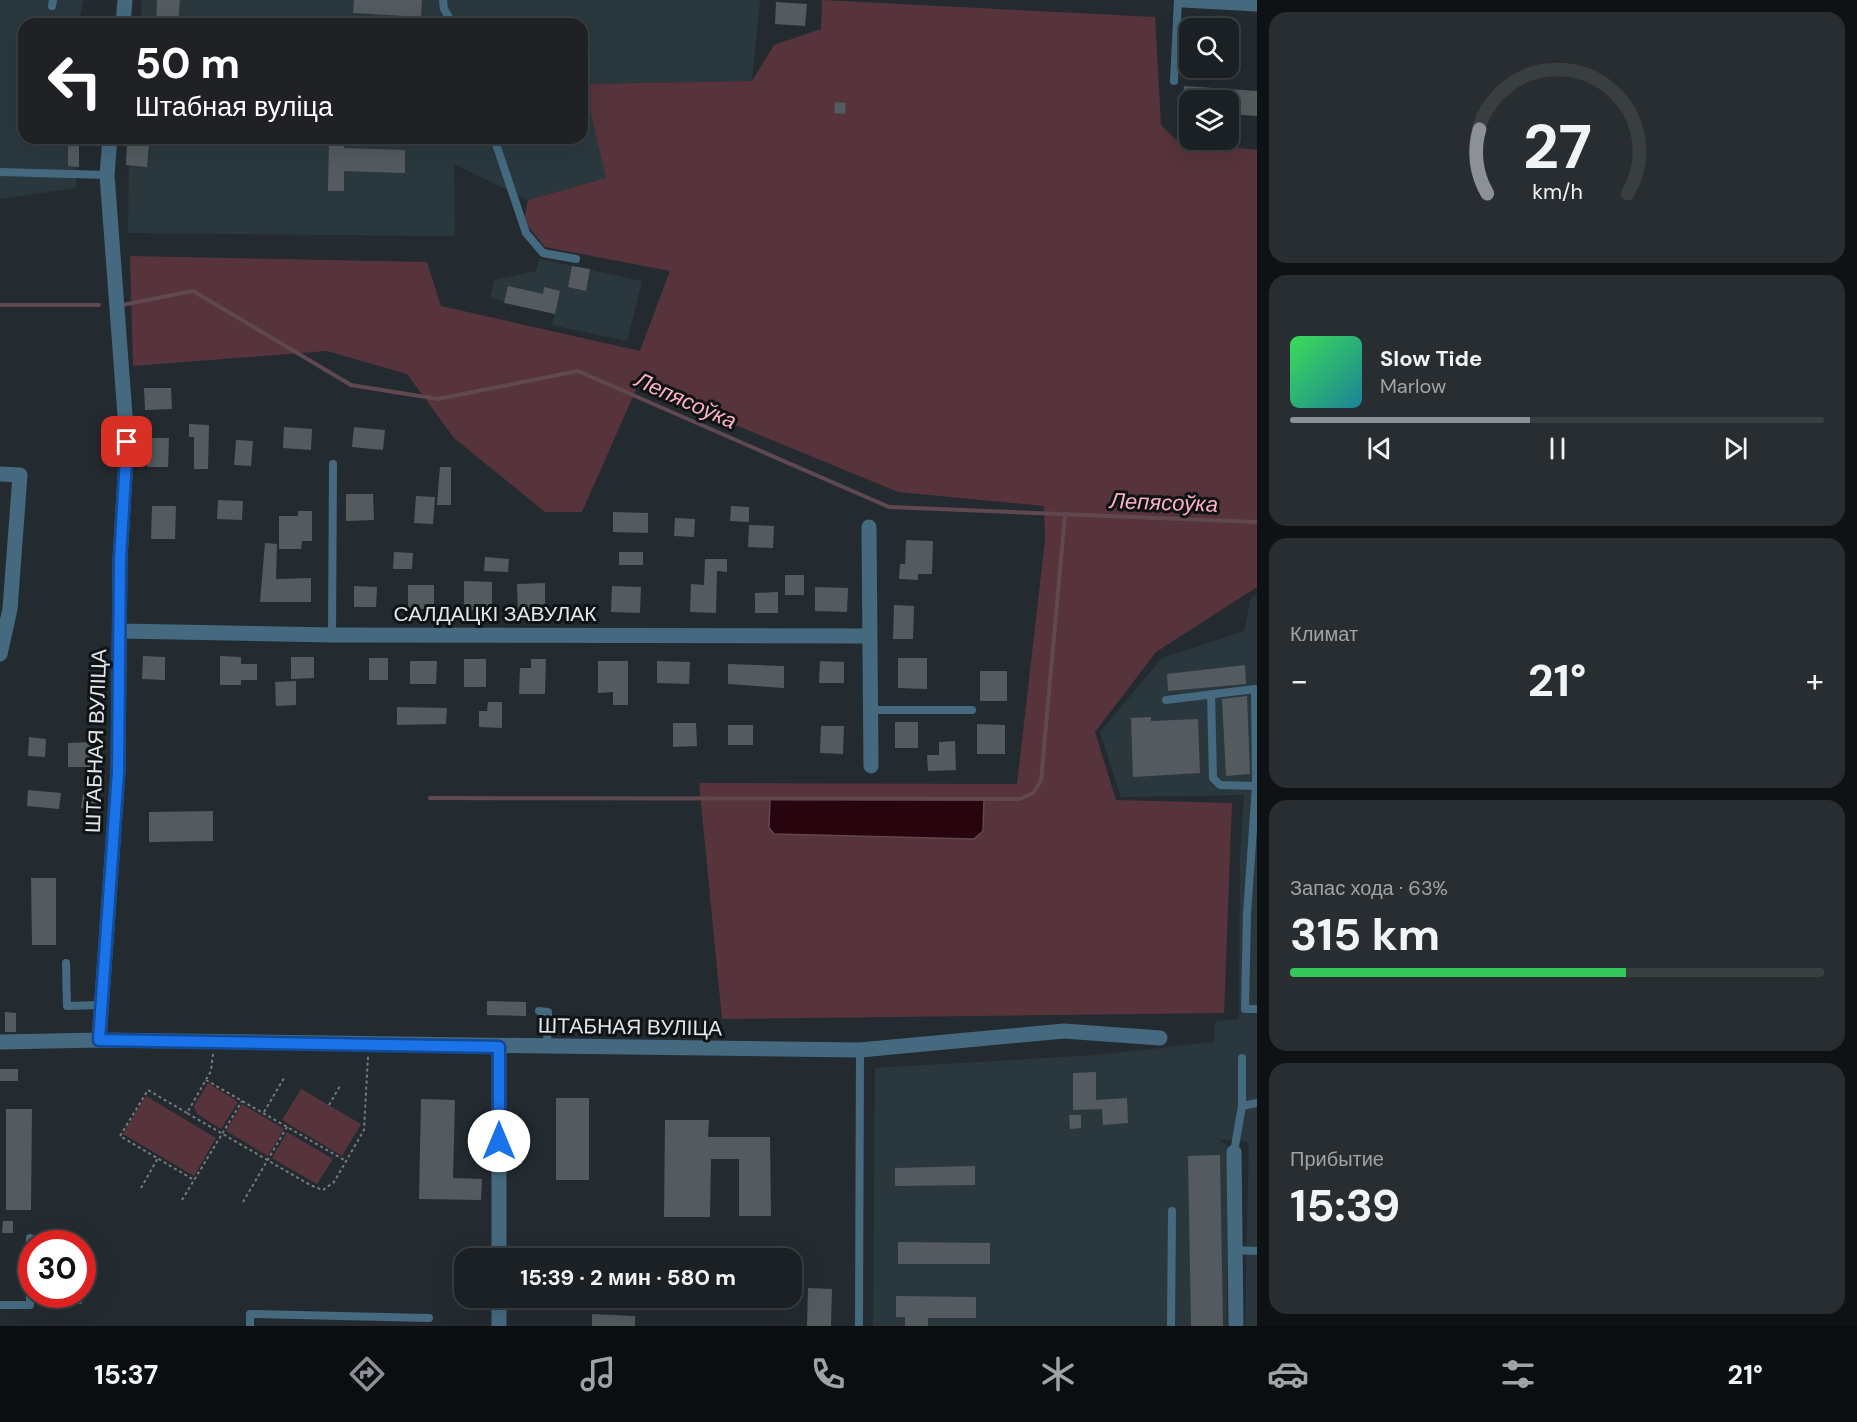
<!DOCTYPE html>
<html lang="ru">
<meta charset="utf-8">
<style>
:root{--surface:#1b2024;--page:#282d31;--text:#f1f3f6;--muted:#a0a3a6;--line:#393e41;--accent:#8c9099}
body{margin:0;font-family:"DM Sans",sans-serif;background:var(--page);color:var(--text);height:100vh;display:flex;flex-direction:column;font-size:22px;white-space:nowrap}
*{box-sizing:border-box;margin:0}
p{font-size:20px;color:var(--muted)}
.icon{flex:none;width:33px;height:33px;fill:none;stroke:currentColor;stroke-width:2;stroke-linecap:round;stroke-linejoin:round}
.map{position:relative;flex:1;overflow:hidden}
.sheet{display:flex;flex-direction:column;gap:12px;padding:12px;background:#0f1214;width:600px}
.sheet>*{flex:none}
.banner{position:absolute;left:18px;top:18px;width:570px;height:126px;border-radius:18px;box-shadow:0 6px 24px #0002,0 0 0 2px var(--line);background:#202124;color:#fff;overflow:hidden}
.tools{position:absolute;left:1179px;top:18px;display:grid;gap:12px}
.tools a{display:grid;place-items:center;width:60px;height:60px;border-radius:12px;background:var(--surface);box-shadow:0 6px 24px #0002,0 0 0 2px var(--line);font-size:30px}
.speed{position:absolute;left:18px;top:1230px;display:flex;gap:12px;font-size:30px;font-weight:700;text-align:center}
.speed>*{display:grid;place-content:center;width:78px;height:78px;border-radius:50%;background:var(--surface);box-shadow:0 6px 24px #0002,0 0 0 2px var(--line);line-height:1}
.speed .limit{border:9px solid #d22;background:#fff;color:#111}
.pin{position:absolute;display:grid;place-items:center;width:51px;height:51px;color:#fff;margin:-26px;border-radius:12px;box-shadow:0 3px 9px #0006}
.me{position:absolute;width:66px;margin:-33px;rotate:0deg;stroke-linejoin:round;filter:drop-shadow(0 0 4px #0008)}
.turn{display:flex;align-items:center;gap:21px;height:126px;padding:0 18px;font-size:27px}
.turn .icon{width:78px;height:78px;stroke-width:2.5}
.turn b{display:block;font-size:42px;line-height:51px}
.big{font-size:45px;font-weight:700;line-height:1.1}
.sheet .widget{flex:1;display:flex;flex-direction:column;justify-content:center;gap:9px;min-width:0;padding:0 21px;border-radius:18px;background:var(--page)}
.sheet .dial{align-items:center;gap:0}
.dial svg{height:156px;overflow:visible;fill:none;stroke:var(--line);stroke-width:7;stroke-linecap:round;text-anchor:middle}
.dial text{fill:var(--text);stroke:none}
.song{display:flex;align-items:center;gap:18px}
.cover{width:72px;height:72px;border-radius:9px;background:linear-gradient(135deg,hsl(130 70% 55%),hsl(190 70% 35%))}
.played{height:6px;border-radius:3px;background:linear-gradient(90deg,var(--accent) 45%,var(--line) 45%)}
.keys{display:flex;justify-content:space-around;direction:ltr}
.heat{display:flex;justify-content:space-between;align-items:center;font-size:33px;direction:ltr}
.charge{height:9px;border-radius:4px;background:linear-gradient(90deg,#34c759 63%,var(--line) 0)}
.trip{position:absolute;left:454px;top:1248px;width:348px;height:60px;border-radius:18px;background:var(--surface);box-shadow:0 6px 24px #0002,0 0 0 2px var(--line);font-weight:700;line-height:60px;text-align:center}
.dock{display:flex;height:96px;justify-content:space-around;align-items:center;background:#0b0d0e;color:var(--muted)}
.dock .icon{width:42px;height:42px}
.dock .active{color:var(--accent)}
.dock b{font-size:27px;color:var(--text)}
main{display:flex;flex:1;min-height:0}
.map>svg:first-child{display:block}
</style>
<main>
<div class="map">
<svg width="1257" height="1326" viewBox="0 0 1257 1326">
<rect width="100%" height="100%" fill="#242b30"/>
<!-- built -->
<path fill="#2a383e" d="M0,0H83L79,24H24V138H79L76,188L0,199Z
M142,0H760L752,81L585,84L606,178L528,200L454,164L455,236L128,233L129,166L126,165L128,138H582V24H140Z
M540,259L642,281L627,341L552,325L555,314L490,298L494,280L536,271Z
M1257,594V1326H1245L1249,1142L1217,1139L1227,1145V1326H873L875,1068L1097,1055L1214,1042L1215,1022L1239,1019L1240,858L1244,795L1121,797L1100,732L1162,658L1244,631L1251,598Z"/>
<!-- green -->
<path fill="#57333b" d="M822,0L1155,17L1161,125L1176,140L1257,150V587L1156,652L1095,732L1116,800L1232,803L1224,1013L722,1019L699,783L1017,784L1045,540L1044,506L898,492L638,385L582,512H545L454,438L407,374L327,351L133,366L130,256L427,262L441,306L640,351L670,271L545,247L524,221L528,200L606,178L584,84L752,81L774,45L821,29Z
M208,1083L238,1102L221,1129L197,1114L194,1106Z
M301,1089L361,1124L342,1156L282,1120Z
M146,1096L216,1138L194,1176L123,1134Z
M242,1104L284,1129L268,1156L226,1131Z
M287,1132L333,1159L317,1184L272,1158Z"/>
<!-- water -->
<path fill="#28040f" stroke="#604850" stroke-width="1.5" d="M770,799H984L983,831L974,839L774,834L769,828Z"/>
<g fill="none" stroke-linecap="round" stroke-linejoin="round">
<!-- stream -->
<path stroke="#604850" stroke-width="4" d="M0,305H99
M122,305L193,291L351,385L438,399L578,371L889,507L1257,522
M430,798L1020,799L1033,793L1041,781L1065,514"/>
</g>
<!-- building -->
<path fill="#535b5f" d="M157,0H180L178,24H156Z
M354,0H422L421,17L353,13Z
M776,2L807,4L805,26L775,24Z
M1184,86L1257,91V116L1228,114V100H1183Z
M835,102L846,103L845,114L834,113Z
M68,138H79V167L68,166Z
M329,138H344V148L405,150V173L344,171V191H328Z
M127,142L149,143L147,167L126,165Z
M572,266L590,269L586,291L568,287Z
M508,286L543,294L544,287L560,291L555,314L504,303Z
M144,388H171L172,409L145,410Z
M189,424L209,425L208,469H194V437H189Z
M284,427L312,429L311,450L283,448Z
M354,427L385,430L383,450L352,447Z
M147,438H169L168,467H147Z
M236,440L253,441L251,466L234,465Z
M440,467H451V505H437Z
M346,494H373L374,520L346,521Z
M416,496L435,497L433,524L414,523Z
M218,500L243,501L242,520L217,519Z
M152,506H176L175,539H151Z
M731,506L749,507V522L730,521Z
M298,511H312V541H302L301,549H279V516H298Z
M613,512L648,513V533L613,532Z
M675,518L695,519L694,537L674,536Z
M749,525L774,526L773,548L748,547Z
M906,540L933,541L932,574H918V580L899,579L900,564H905Z
M265,543L277,544L276,579L311,578V602H260Z
M394,552L413,553L412,569H393Z
M619,552H643V565H619Z
M485,557L509,559L508,572L484,571Z
M705,559H727V572L717,571L716,613L690,612L691,584L704,585Z
M785,575H804V595H785Z
M464,581L492,582V610H464Z
M545,583V611L518,612L517,584Z
M408,585H434V609H408Z
M354,586L377,587L376,607H354Z
M612,586L641,587L640,613L611,612Z
M815,587L848,588L847,612L815,611Z
M778,592V613H755V593Z
M894,605L914,606L913,639H893Z
M143,656L165,657V680L142,679Z
M220,656L241,657V664H257V680H241V685H220Z
M291,657H314V678L291,679Z
M369,658H388V680H369Z
M898,658H927V689L898,688Z
M464,659H486V687H464Z
M531,659H546L545,694H519L520,668H531Z
M410,661H437L436,684H410Z
M598,661H628V705H613V692L598,693Z
M657,661L690,662L689,684L657,683Z
M820,661L844,662V683H819Z
M728,664L784,666V688L728,684Z
M1245,665L1246,684L1168,691L1167,674Z
M980,671H1007V701H980Z
M296,681V705L276,706L275,682Z
M1247,696L1250,774L1226,776L1222,699Z
M488,702H502V728L479,727V711H487Z
M397,707L447,708L446,724L397,725Z
M1151,717V721L1198,719L1200,773L1133,777L1131,718Z
M895,722H918V748H895Z
M673,723H696L697,746L673,747Z
M977,724L1005,725V754H977Z
M728,725H753V745H728Z
M821,726H844L843,754L820,753Z
M29,737L46,739L45,757L28,756Z
M955,741L956,770L928,771L927,755H939V742Z
M93,742V767H68V743Z
M28,790L61,793L59,809L27,806Z
M83,794L100,796L99,810L81,808Z
M213,811V841L149,842V812Z
M31,878H56V945H32Z
M487,1001L526,1002V1016L487,1015Z
M5,1012L16,1013V1032H5Z
M0,1069H18V1081H0Z
M1096,1072V1100L1127,1098L1128,1123L1103,1125L1102,1109L1073,1110V1073Z
M556,1098H589V1180H556Z
M421,1099L455,1100L453,1178L482,1179L481,1200L419,1199Z
M6,1109H32L31,1210H6Z
M1069,1115H1081V1128L1070,1129Z
M665,1120H709L708,1137H770L771,1216H739V1159H711L710,1217H664Z
M1220,1155L1223,1326H1191L1188,1156Z
M975,1166V1185L895,1186V1168Z
M3,1221H13V1233H2Z
M898,1242L990,1243V1264H898Z
M808,1288L832,1289L831,1326H807Z
M44,1294H82V1304H45Z
M896,1296L976,1297V1318H928V1326H905V1317H896Z
M592,1314L635,1316V1326H592Z"/>
<g fill="none" stroke-linecap="round" stroke-linejoin="round">
<!-- path -->
<path stroke="#757b7f" stroke-width="2" stroke-dasharray="3 3" stroke-linecap="butt" d="M213,1054L211,1071L187,1113L310,1185L323,1190L334,1182L364,1130L368,1056
M206,1080L346,1161
M329,1105L340,1086
M264,1112L284,1078
M187,1113L148,1090L120,1136L194,1180
M141,1188L158,1158
M182,1200L242,1101
M243,1202L287,1127"/>
<!-- service -->
<path stroke="#456a80" stroke-width="8" d="M443,0L444,9L453,24
M52,6L53,0
M1174,81L1178,0
M494,138L526,233L543,253L576,259
M0,172L107,175
M332,635L333,464
M1211,694L1213,778L1220,785L1256,786
M1166,700L1255,689L1256,786L1247,914L1245,1009H1257
M871,710H972
M66,963L67,1006L101,1005
M539,1011L548,1012L547,1047
M1242,1106V1058
M1234,1152L1242,1106L1257,1103
M1235,1250L1257,1251
M0,1305H30V1238
M250,1326V1314L429,1318
M859,1326L860,1050
M1171,1326L1172,1211"/>
<!-- minor -->
<path stroke="#456a80" stroke-width="15" d="M1183,0L1257,4
M123,24L125,0
M0,474L20,475L10,609L0,654
M869,527L871,766
M120,631L332,635L870,636
M99,1040L118,772L120,559L127,442L107,175L110,138
M0,1042L99,1040L860,1050L1064,1031L1160,1038
M1234,1152L1236,1326
M499,1258V1047
M499,1326V1298"/>
</g>
<g fill="none" stroke-linecap="round" stroke-linejoin="round">
<defs>
<path id="route" d="M127,442L120,559L118,772L99,1040L499,1047V1141"/>
</defs>
<!-- route casing -->
<use href="#route" stroke="#114b97" stroke-width="15"/>
<!-- route -->
<use href="#route" stroke="#1a73e8" stroke-width="10"/>
</g>
<g text-anchor="middle" stroke-width="6" stroke-linejoin="round" paint-order="stroke">
<!-- street labels -->
<g font-size="21" fill="#e1e6e9" stroke="#101315">
<text x="495" y="621">САЛДАЦКІ ЗАВУЛАК</text>
<text transform="translate(96 741) rotate(-88)" y="7">ШТАБНАЯ ВУЛІЦА</text>
<text transform="translate(630 1027) rotate(1)" y="7">ШТАБНАЯ ВУЛІЦА</text>
</g>
<!-- water labels -->
<g font-size="22" font-style="italic" fill="#feb1c2" stroke="#101315">
<text transform="translate(686 400) rotate(24)" y="8">Лепясоўка</text>
<text transform="translate(1164 502) rotate(2)" y="8">Лепясоўка</text>
</g>
</g>
</svg>
<div class="tools">
<a><svg class="icon" aria-label="search" viewBox="0 0 24 24"><circle cx="10" cy="10" r="6"/><path d="M15 15l6 6"/></svg></a>
<a><svg class="icon" aria-label="layers" viewBox="0 0 24 24"><path d="M12 4l9 5-9 5-9-5zM3 14l9 5 9-5"/></svg></a>
</div>
<div class="speed"><div class="limit">30</div></div>
<div class="pin" style="left:127px;top:442px;background:#d93025"><svg class="icon" aria-label="arrive" viewBox="0 0 24 24"><path d="M6 21V4h12l-3 4 3 4H6"/></svg></div>
<svg class="me" style="left:499px;top:1141px" viewBox="-20 -20 40 40"><circle r="19" fill="#fff"/><path d="M0-13L10 11 0 6-10 11z" fill="#1a73e8"/></svg>
<div class="trip">15:39 · 2 мин · 580 m</div>
<div class="banner">
<div class="turn"><svg class="icon" aria-label="left" viewBox="0 0 24 24"><path d="M17 20v-9H6M10 6l-5 5 5 5"/></svg><div><b>50 m</b>Штабная вуліца</div></div>
</div>
</div>
<section class="sheet">
<div class="widget dial"><svg viewBox="0 0 100 80">
<path d="M14 69A42 42 0 1 1 86 69"/>
<path d="M14 69A42 42 0 0 1 10 36" stroke="#8c9099"/>
<text x="50" y="56" font-size="32" font-weight="700">27</text>
<text x="50" y="72" font-size="11">km/h</text>
</svg></div>
<div class="widget">
<div class="song"><i class="cover"></i><div><b>Slow Tide</b><p>Marlow</p></div></div>
<div class="played"></div>
<div class="keys"><svg class="icon" aria-label="previous" viewBox="0 0 24 24"><path d="M18 5L8 12l10 7zM5 5v14"/></svg><svg class="icon" aria-label="pause" viewBox="0 0 24 24"><path d="M8 5v14M16 5v14"/></svg><svg class="icon" aria-label="next" viewBox="0 0 24 24"><path d="M6 5l10 7-10 7zM19 5v14"/></svg></div>
</div>
<div class="widget"><p>Климат</p>
<div class="heat"><a>−</a><b class="big">21°</b><a>+</a></div>
</div>
<div class="widget"><p>Запас хода · 63%</p><b class="big">315 km</b><div class="charge"></div></div>
<div class="widget"><p>Прибытие</p><b class="big">15:39</b></div>
</section>
</main>
<nav class="dock">
<b>15:37</b>
<svg class="icon active" aria-label="directions" viewBox="0 0 24 24"><path d="M12 3l9 9-9 9-9-9zM9 14v-3h6M13 9l2 2-2 2"/></svg>
<svg class="icon" aria-label="music" viewBox="0 0 24 24"><path d="M9 18V5l10-2v13"/><circle cx="6" cy="18" r="3"/><circle cx="16" cy="16" r="3"/></svg>
<svg class="icon" aria-label="phone" viewBox="0 0 24 24"><path d="M5 4h4l2 5-3 2q2 4 5 5l2-3 5 2v4C11 20 4 13 5 4z"/></svg>
<svg class="icon" aria-label="climate" viewBox="0 0 24 24"><path d="M12 3v18M4 7l16 10M4 17L20 7"/></svg>
<svg class="icon" aria-label="car" viewBox="0 0 24 24"><path d="M5 17H2v-5l4-1 3-4h7l3 4 3 1v5h-3M9 17h6M6 11h13"/><circle cx="7" cy="17" r="2"/><circle cx="17" cy="17" r="2"/></svg>
<svg class="icon" aria-label="filters" viewBox="0 0 24 24"><path d="M4 7h16M4 17h16"/><circle cx="9" cy="7" r="2"/><circle cx="15" cy="17" r="2"/></svg>
<b>21°</b>
</nav>
